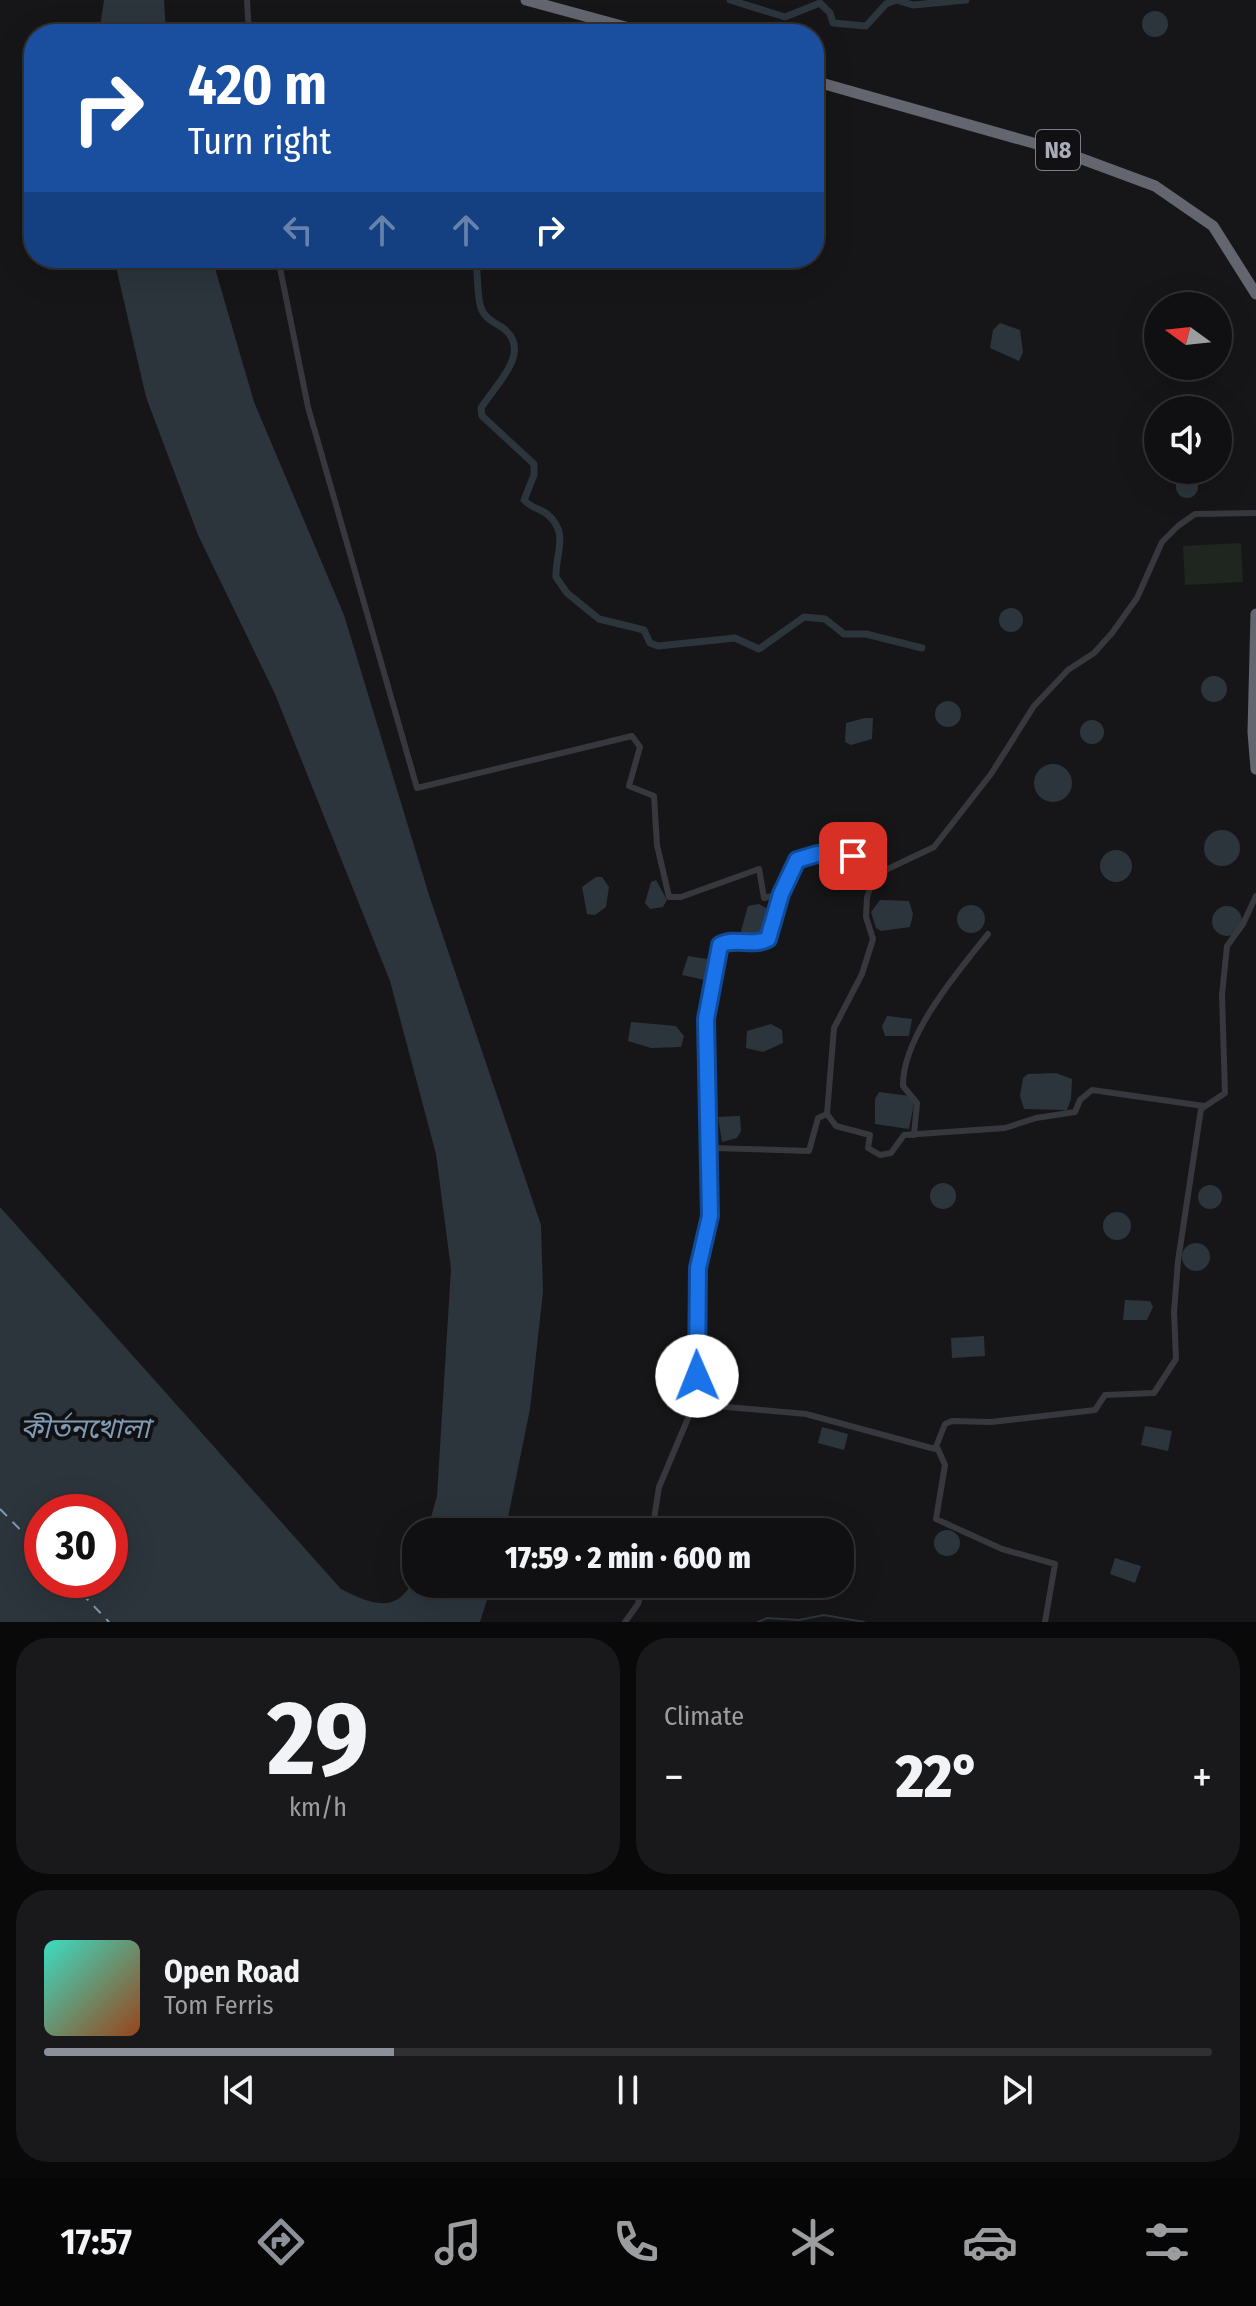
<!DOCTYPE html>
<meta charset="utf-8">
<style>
:root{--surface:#101012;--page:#19191b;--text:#f1f3f6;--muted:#9c9d9f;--line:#303032;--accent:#8c9099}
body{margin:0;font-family:"Fira Sans Condensed","Noto Sans Bengali",sans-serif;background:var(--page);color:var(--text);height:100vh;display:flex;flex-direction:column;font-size:30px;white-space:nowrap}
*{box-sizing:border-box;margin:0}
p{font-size:26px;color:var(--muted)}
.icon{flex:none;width:44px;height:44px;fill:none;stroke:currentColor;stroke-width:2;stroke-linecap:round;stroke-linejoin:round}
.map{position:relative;height:1622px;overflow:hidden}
.sheet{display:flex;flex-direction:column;gap:16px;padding:16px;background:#09090a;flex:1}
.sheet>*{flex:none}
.hud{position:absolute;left:24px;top:24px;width:800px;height:244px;border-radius:32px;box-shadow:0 8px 32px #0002,0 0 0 2px var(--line);background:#1a4fa0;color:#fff;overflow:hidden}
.needle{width:52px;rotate:285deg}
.tools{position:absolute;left:1144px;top:292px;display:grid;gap:16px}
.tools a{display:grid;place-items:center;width:88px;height:88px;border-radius:50%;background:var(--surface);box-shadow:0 8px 32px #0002,0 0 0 2px var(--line);font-size:40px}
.speed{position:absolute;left:24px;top:1494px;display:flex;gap:16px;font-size:40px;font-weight:700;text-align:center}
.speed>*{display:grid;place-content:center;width:104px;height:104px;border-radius:50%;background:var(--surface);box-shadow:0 8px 32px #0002,0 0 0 2px var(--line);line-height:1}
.speed .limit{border:12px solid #d22;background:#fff;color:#111}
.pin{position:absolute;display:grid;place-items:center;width:68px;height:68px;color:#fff;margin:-34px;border-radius:16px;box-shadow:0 4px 12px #0006}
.me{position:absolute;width:88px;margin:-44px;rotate:359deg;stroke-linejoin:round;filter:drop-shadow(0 0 6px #0008)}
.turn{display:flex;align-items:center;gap:28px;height:168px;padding:0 32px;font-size:36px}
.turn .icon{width:104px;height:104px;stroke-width:2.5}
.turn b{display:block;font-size:56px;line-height:68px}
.lanes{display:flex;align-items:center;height:76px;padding:0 32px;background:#0003;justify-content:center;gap:40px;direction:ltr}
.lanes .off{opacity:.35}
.big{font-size:60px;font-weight:800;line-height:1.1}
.sheet .card{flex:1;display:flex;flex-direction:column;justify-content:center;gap:12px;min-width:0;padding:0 28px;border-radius:32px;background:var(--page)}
.sheet .dial{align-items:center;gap:0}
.dial b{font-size:104px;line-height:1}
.song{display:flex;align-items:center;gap:24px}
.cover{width:96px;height:96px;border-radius:12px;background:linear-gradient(135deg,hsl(170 70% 55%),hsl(20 70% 35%))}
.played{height:8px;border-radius:4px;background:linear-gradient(90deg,var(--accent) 30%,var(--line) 30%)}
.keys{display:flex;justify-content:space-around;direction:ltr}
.heat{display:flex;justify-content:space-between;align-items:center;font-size:44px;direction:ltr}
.sheet .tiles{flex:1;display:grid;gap:16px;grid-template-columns:1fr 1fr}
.card:last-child{grid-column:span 2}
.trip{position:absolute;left:402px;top:1518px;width:452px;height:80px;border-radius:32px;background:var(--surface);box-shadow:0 8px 32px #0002,0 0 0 2px var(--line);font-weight:800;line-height:80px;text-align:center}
.dock{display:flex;height:128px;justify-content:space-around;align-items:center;background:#060607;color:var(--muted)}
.dock .icon{width:56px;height:56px}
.dock .current{color:var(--accent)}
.dock b{font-size:36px;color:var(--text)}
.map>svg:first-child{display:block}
</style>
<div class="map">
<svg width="1256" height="1622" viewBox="0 0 1256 1622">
<rect width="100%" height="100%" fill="#161618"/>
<!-- green -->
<path fill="#1e261f" d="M1241,543L1243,582L1185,585L1183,546Z"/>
<!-- water -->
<path fill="#2c353c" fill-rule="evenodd" d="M104,0H164L166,34H99Z
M1142 24a13 13 0 1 1 26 0a13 13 0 1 1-26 0Z
M114,258H212L254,402L344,615L429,895L541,1225L543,1292L530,1409L505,1532H427L437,1496L451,1269L436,1154L390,981L275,694L198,535L146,397Z
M1000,323L1020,330L1023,352L1019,361L990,348L993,330Z
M1176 487a11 11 0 1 1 22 0a11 11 0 1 1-22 0Z
M999 620a12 12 0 1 1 24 0a12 12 0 1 1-24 0Z
M1201 689a13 13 0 1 1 26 0a13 13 0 1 1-26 0Z
M935 714a13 13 0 1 1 26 0a13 13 0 1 1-26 0Z
M865,718H873L872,739L851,745L845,742L846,723Z
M1080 732a12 12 0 1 1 24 0a12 12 0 1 1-24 0Z
M1034 783a19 19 0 1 1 38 0a19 19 0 1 1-38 0Z
M1204 848a18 18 0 1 1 36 0a18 18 0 1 1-36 0Z
M1100 866a16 16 0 1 1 32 0a16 16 0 1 1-32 0Z
M596,877H602L609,887L606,907L595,915L587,914L582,887Z
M656,880L667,900L663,907L650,909L645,903L651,882Z
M880,900L909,901L913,914L910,927L881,931L876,928L871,912Z
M759,904L766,908V924L761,935L745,936L741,931L748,906Z
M957 919a14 14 0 1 1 28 0a14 14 0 1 1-28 0Z
M1212 921a15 15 0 1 1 30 0a15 15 0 1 1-30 0Z
M688,956L714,960L705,980L682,975Z
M887,1016L912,1019L909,1036H885L882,1026Z
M631,1022L676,1026L684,1036L681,1047L651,1048L628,1041Z
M771,1024L782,1030L783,1043L763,1052L746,1048L747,1031Z
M1056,1073L1072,1079L1071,1099L1067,1110L1024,1109L1020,1096L1023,1078L1028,1074Z
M879,1092L910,1096L914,1103L909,1129L875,1124V1099Z
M740,1116L741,1131L737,1138L722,1142L718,1117Z
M930 1196a13 13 0 1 1 26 0a13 13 0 1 1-26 0Z
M1198 1197a12 12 0 1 1 24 0a12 12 0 1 1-24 0Z
M0,1207L341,1589C373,1605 399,1616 416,1574V1584H492L480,1622H0ZM42,1512H110V1580H42Z
M1103 1226a14 14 0 1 1 28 0a14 14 0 1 1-28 0Z
M1182 1257a14 14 0 1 1 28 0a14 14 0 1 1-28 0Z
M1125,1300L1150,1301L1153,1307L1147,1320H1123Z
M984,1336L985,1356L952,1358L951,1338Z
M1145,1426L1172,1431L1168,1451L1141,1445Z
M822,1427L848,1434L844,1450L818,1443Z
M934 1543a13 13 0 1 1 26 0a13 13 0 1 1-26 0Z
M1115,1558L1141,1566L1135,1583L1110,1574Z"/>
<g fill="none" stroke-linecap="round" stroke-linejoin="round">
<!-- stream -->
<path stroke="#2c353c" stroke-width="2" d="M758,1622L767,1618L799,1620L824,1615L864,1622"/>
<!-- canal -->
<path stroke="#2c353c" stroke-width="7" d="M730,0L785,17L820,3L830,13L833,23L866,26L886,4L896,0L913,5L966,0
M475,258C479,274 476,292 481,308C485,319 494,322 503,328C534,352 494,386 481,408L482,416L534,464V475L524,500C531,508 539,508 547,514C570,533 555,554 556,577L567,593L599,619L644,630L650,643L658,646L735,638L759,649L804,617L825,619L844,634H866L922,648"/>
<!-- ferry -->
<path stroke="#7f9bb3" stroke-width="2" stroke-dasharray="10 8" stroke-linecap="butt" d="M0,1509L42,1552
M69,1580L109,1622"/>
<!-- street -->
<path stroke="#37383d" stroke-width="6" d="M247,0L249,34
M278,258L308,407L417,788L632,736L640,747L629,786L654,796L657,845L669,897H681L759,869L764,898L781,894
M827,1114L834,1028L862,974L873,939L866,917L867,897L875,875L934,847L991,774L1034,706L1068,670L1094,653L1112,633L1137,598L1162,542L1178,526L1195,514L1256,513
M914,1135L917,1103L903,1086C902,1037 958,971 988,934
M711,1148L809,1151L818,1118L827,1114L836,1126L870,1135L868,1148L880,1155L891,1153L904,1135L1005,1128L1036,1118L1075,1112L1080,1100L1092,1090L1204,1106
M694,1404L806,1414L935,1449L945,1424L952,1421L991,1422L1095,1410L1105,1395L1154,1393L1176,1359L1174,1312L1178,1261L1201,1109L1225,1093L1222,995L1227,946L1243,924L1256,896
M937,1447L945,1465L936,1519L1002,1549L1055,1564L1045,1622
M652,1532L659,1487L694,1404L697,1376L698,1268L710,1216L706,1019L720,945C735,937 752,947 768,939L781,894L797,860C831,849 854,860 886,869
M625,1622L638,1604L643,1584"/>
<!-- highway -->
<path stroke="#63666e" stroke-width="11" d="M526,0L651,34
M814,81L1058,150L1155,186L1213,226L1256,294
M1256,614L1253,732L1256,769"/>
</g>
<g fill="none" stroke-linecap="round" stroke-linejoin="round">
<defs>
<path id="route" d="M697,1376L698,1268L710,1216L706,1019L720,945C735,937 752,947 768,939L781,894L797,860L817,854L853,856"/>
</defs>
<!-- route casing -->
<use href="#route" stroke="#114b97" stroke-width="20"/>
<!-- route -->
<use href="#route" stroke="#1a73e8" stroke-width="14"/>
</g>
<g text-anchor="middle" stroke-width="8" stroke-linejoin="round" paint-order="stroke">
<!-- shield labels -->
<rect fill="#111113" stroke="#7b7e86" stroke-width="2" x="1036" y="130" width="44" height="40" rx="6"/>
<g font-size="24" font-weight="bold" fill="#a8adb8">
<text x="1058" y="158">N8</text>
</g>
<!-- water labels -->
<g font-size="28" font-style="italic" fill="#7f9bb3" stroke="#111113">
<text x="85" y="1438">কীর্তনখোলা</text>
</g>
</g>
</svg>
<div class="tools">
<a><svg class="needle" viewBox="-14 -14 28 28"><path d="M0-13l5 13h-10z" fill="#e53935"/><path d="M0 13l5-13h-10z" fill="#9c9d9f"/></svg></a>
<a><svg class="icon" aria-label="sound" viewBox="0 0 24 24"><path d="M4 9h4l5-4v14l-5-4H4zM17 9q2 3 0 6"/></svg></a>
</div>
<div class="speed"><div class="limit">30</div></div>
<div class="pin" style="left:853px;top:856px;background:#d93025"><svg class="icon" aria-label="arrive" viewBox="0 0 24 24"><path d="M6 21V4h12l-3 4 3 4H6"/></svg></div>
<svg class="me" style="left:697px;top:1376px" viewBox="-20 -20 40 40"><circle r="19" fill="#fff"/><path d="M0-13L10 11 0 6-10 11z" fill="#1a73e8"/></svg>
<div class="trip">17:59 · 2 min · 600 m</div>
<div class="hud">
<div class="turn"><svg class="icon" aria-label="right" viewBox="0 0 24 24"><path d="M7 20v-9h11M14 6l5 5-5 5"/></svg><div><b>420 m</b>Turn right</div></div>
<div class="lanes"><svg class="icon off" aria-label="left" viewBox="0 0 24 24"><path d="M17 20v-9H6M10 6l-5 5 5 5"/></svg><svg class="icon off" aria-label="ahead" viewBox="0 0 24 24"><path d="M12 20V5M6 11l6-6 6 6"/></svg><svg class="icon off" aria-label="ahead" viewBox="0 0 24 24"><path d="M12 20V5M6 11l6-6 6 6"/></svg><svg class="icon" aria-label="right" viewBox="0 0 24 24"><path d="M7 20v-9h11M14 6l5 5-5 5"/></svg></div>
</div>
</div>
<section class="sheet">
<div class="tiles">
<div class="card dial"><b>29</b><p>km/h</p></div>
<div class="card"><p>Climate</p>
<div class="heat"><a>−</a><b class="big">22°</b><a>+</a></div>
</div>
<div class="card">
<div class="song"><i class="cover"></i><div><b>Open Road</b><p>Tom Ferris</p></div></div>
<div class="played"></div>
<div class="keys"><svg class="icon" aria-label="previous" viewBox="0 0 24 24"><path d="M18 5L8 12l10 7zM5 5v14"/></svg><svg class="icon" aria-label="pause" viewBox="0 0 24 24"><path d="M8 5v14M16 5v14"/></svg><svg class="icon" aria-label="next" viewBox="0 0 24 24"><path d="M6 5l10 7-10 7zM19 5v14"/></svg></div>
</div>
</div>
</section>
<nav class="dock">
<b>17:57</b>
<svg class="icon current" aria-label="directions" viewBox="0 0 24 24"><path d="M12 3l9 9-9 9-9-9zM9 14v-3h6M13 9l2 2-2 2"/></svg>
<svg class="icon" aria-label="music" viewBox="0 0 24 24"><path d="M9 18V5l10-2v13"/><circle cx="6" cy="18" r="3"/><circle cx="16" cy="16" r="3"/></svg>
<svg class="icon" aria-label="phone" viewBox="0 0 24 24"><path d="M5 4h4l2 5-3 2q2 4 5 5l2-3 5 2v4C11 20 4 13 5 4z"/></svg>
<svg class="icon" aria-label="climate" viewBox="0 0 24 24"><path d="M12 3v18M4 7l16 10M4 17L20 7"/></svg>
<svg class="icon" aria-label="car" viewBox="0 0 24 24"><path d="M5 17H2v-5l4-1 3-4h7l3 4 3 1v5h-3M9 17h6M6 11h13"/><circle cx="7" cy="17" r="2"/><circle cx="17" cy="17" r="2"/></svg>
<svg class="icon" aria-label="filters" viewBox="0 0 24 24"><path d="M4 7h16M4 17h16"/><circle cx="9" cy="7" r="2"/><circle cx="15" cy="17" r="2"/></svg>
</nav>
